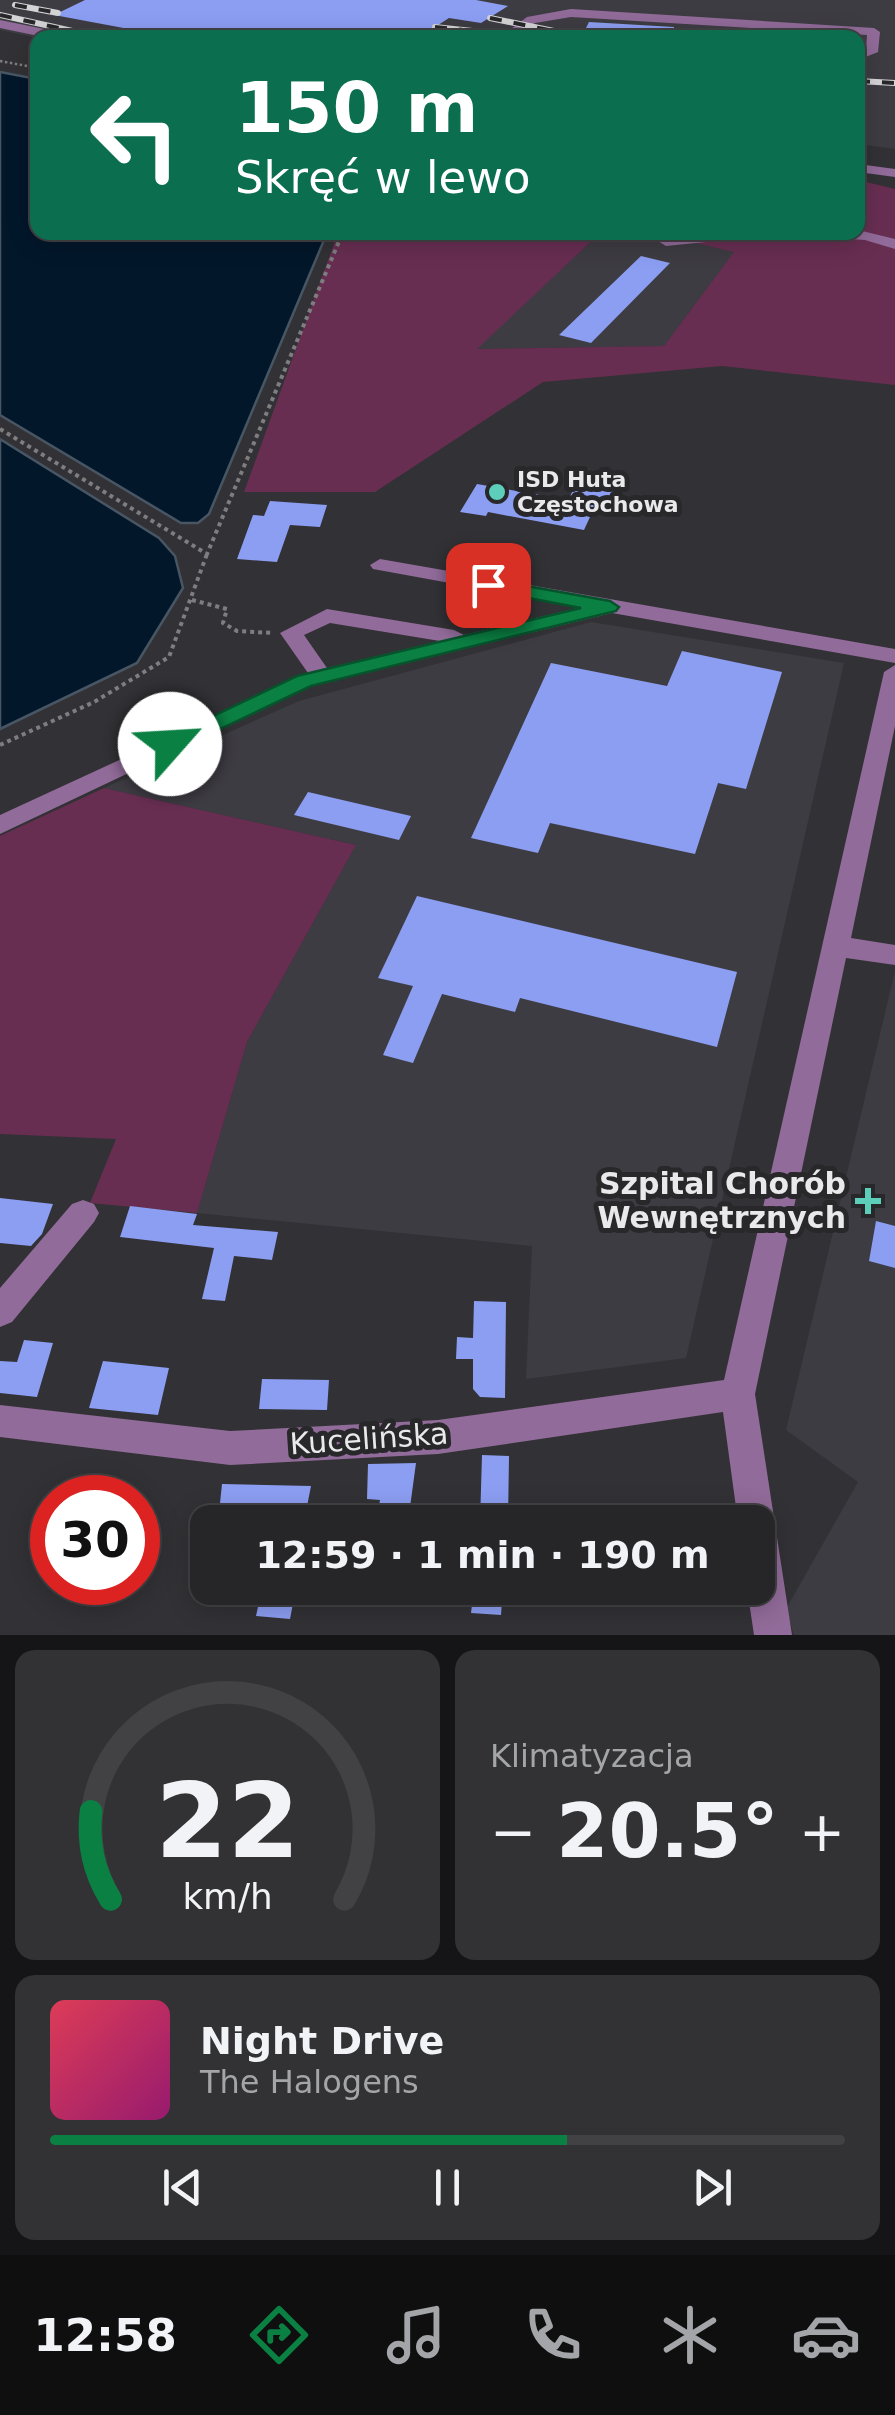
<!DOCTYPE html>
<html lang="pl">
<meta charset="utf-8">
<style>
:root{--surface:#262528;--page:#323134;--text:#f1f3f6;--muted:#a4a5a8;--line:#424245;--accent:#0b8043}
body{margin:0;font-family:"DejaVu Sans",sans-serif;background:var(--page);color:var(--text);height:100vh;display:flex;flex-direction:column;font-size:38px;white-space:nowrap}
*{box-sizing:border-box;margin:0}
p{font-size:32px;color:var(--muted)}
.icon{flex:none;width:55px;height:55px;fill:none;stroke:currentColor;stroke-width:2;stroke-linecap:round;stroke-linejoin:round}
.map{position:relative;height:1635px;overflow:hidden}
.side{display:flex;flex-direction:column;gap:15px;padding:15px;background:#151416;flex:1}
.side>*{flex:none}
.hud{position:absolute;left:30px;top:30px;width:835px;height:210px;border-radius:20px;box-shadow:0 5px 25px #0003,0 0 0 2px var(--line);background:#0b6e4f;color:#fff;overflow:hidden}
.speed{position:absolute;left:30px;top:1475px;display:flex;gap:20px;font-size:50px;font-weight:700;text-align:center}
.speed>*{display:grid;place-content:center;width:130px;height:130px;border-radius:50%;background:var(--surface);box-shadow:0 5px 25px #0003,0 0 0 2px var(--line);line-height:1}
.speed .limit{border:15px solid #d22;background:#fff;color:#111}
.pin{position:absolute;display:grid;place-items:center;width:85px;height:85px;color:#fff;margin:-42px;border-radius:20px;box-shadow:0 5px 15px #0006}
.me{position:absolute;width:110px;margin:-55px;rotate:64deg;stroke-linejoin:round;filter:drop-shadow(0 0 8px #0008)}
.turn{display:flex;align-items:center;gap:35px;height:210px;padding:0 40px;font-size:45px}
.turn .icon{width:130px;height:130px;stroke-width:2.5}
.turn b{display:block;font-size:70px;line-height:85px}
.big{font-size:75px;font-weight:600;line-height:1.1}
.side .widget{flex:1;display:flex;flex-direction:column;justify-content:center;gap:15px;min-width:0;padding:0 35px;border-radius:20px;background:var(--page)}
.side .dial{align-items:center;gap:0}
.dial svg{height:260px;overflow:visible;fill:none;stroke:var(--line);stroke-width:7;stroke-linecap:round;text-anchor:middle}
.dial text{fill:var(--text);stroke:none}
.song{display:flex;align-items:center;gap:30px}
.cover{width:120px;height:120px;border-radius:15px;background:linear-gradient(135deg,hsl(350 70% 55%),hsl(320 70% 35%))}
.played{height:10px;border-radius:5px;background:linear-gradient(90deg,var(--accent) 65%,var(--line) 65%)}
.keys{display:flex;justify-content:space-around;direction:ltr}
.heat{display:flex;justify-content:space-between;align-items:center;font-size:55px;direction:ltr}
.side .tiles{flex:1;display:grid;gap:15px;grid-template-columns:1fr 1fr}
.widget:last-child{grid-column:span 2}
.trip{position:absolute;left:190px;top:1505px;width:585px;height:100px;border-radius:20px;background:var(--surface);box-shadow:0 5px 25px #0003,0 0 0 2px var(--line);font-weight:600;line-height:100px;text-align:center}
.dock{display:flex;height:160px;justify-content:space-around;align-items:center;background:#0f0f10;color:var(--muted)}
.dock .icon{width:70px;height:70px}
.dock .on{color:var(--accent)}
.dock b{font-size:45px;color:var(--text)}
.map>svg:first-child{display:block}
</style>
<div class="map">
<svg width="895" height="1635" viewBox="0 0 895 1635">
<rect width="100%" height="100%" fill="#323135"/>
<!-- built -->
<path fill="#3e3c43" d="M0,0H895V149L858,144V38H37L0,30Z
M600,233H654L735,251L664,346L475,349Z
M591,622L844,663L686,1358L526,1379L532,1246L197,1213L247,1042L356,845L104,788L299,701Z
M895,971V1635H794L786,1609L858,1482L786,1430Z"/>
<!-- green -->
<path fill="#682e52" d="M858,180L895,189V385L722,366L543,382L375,492H244L338,233H600L477,349L664,346L734,252L654,233L858,232Z
M104,788L356,845L247,1042L197,1213L90,1203L116,1139L0,1134V836Z"/>
<!-- water -->
<path fill="#03172b" stroke="#485664" stroke-width="2.5" d="M0,72L37,79L38,232L327,233L209,514L198,523H181L0,415Z
M0,439L159,538L175,556L183,588L137,663L0,729Z"/>
<!-- building -->
<path fill="#8c9ef2" d="M85,0H476L508,6L481,23L449,18L418,38H177L54,15Z
M589,22L674,27V38H581Z
M641,256L670,263L591,343L559,335Z
M584,469L624,476L609,507L596,504L584,530L488,512L486,516L460,512L477,484L568,500Z
M270,501L327,505L320,527L290,525L277,562L237,559L253,515L264,516Z
M682,651L782,672L746,789L718,783L695,854L550,823L538,853L471,838L551,663L667,686Z
M308,792L411,816L399,840L294,815Z
M417,896L737,972L717,1047L520,998L515,1012L442,994L413,1063L383,1055L413,986L378,978Z
M0,1198L53,1204L42,1234L31,1246L0,1243Z
M130,1206L197,1214L193,1225L278,1232L272,1260L234,1256L225,1301L202,1299L214,1248L120,1237Z
M876,1221L895,1226V1268L869,1261Z
M474,1301L506,1302L505,1398L480,1397L473,1389V1359H456L457,1337L473,1338Z
M24,1340L53,1343L37,1397L0,1393V1361L17,1362Z
M103,1361L169,1368L158,1415L89,1408Z
M262,1379L329,1380L327,1410L259,1409Z
M482,1455L509,1456L508,1522H480Z
M416,1463L408,1522H376L380,1500L367,1499L368,1464Z
M222,1484L311,1486L304,1522H218Z
M262,1588H296L290,1619L256,1616Z
M474,1588H503L501,1615L471,1613Z"/>
<g fill="none" stroke-linecap="round" stroke-linejoin="round">
<!-- path-far1 -->
<path stroke="#7e7d80" stroke-width="2.5" stroke-dasharray="2.5 2.5" stroke-linecap="butt" d="M0,61L38,68"/>
<!-- path -->
<path stroke="#7e7d80" stroke-width="4" stroke-dasharray="4 4" stroke-linecap="butt" d="M0,429L207,554L343,232
M192,600L227,609L223,623L237,631L273,633
M0,745L94,702L169,657L207,554"/>
<!-- minor -->
<path fill="#916b99" fill-rule="evenodd" d="M571,9L874,28L880,32L878,52L858,60V52L866,50L867,35L571,17L535,23L514,38H499L527,17Z
M0,20L69,34L75,38H48L0,28Z
M858,164L895,169V177L858,172Z
M858,230L895,239V249L865,240L821,237L814,232Z
M704,232H763L756,237L666,246L658,241L666,236Z
M380,559L895,649V663L612,613L312,686L0,834V815L308,673L280,633L327,609L454,630L464,635L582,607L373,569L370,565ZM330,623L440,641L327,668L304,635Z
M895,665V726L851,938L895,945V965L846,958L755,1394L792,1635H754L747,1588H758V1522H738L723,1412L438,1454L230,1465L0,1437V1405L230,1431L438,1420L724,1380L884,672Z
M83,1200L94,1204L99,1213L94,1222L12,1322L0,1327V1288L72,1204Z"/>
<defs>
<path id="rail" d="M15,5L58,13
M0,15L104,38
M490,18L588,38
M435,27L519,36
M858,81L895,83"/>
</defs>
<!-- rail casing -->
<use href="#rail" stroke="#d4d3d5" stroke-width="6"/>
<!-- rail -->
<use href="#rail" stroke="#28282b" stroke-width="4" stroke-dasharray="12" stroke-linecap="butt"/>
</g>
<!-- route -->
<path fill="#0b8043" stroke="#07532c" stroke-width="2.5" d="M488,579L610,601L619,607L616,611L311,686L178,749L170,752L159,744L163,740L297,676L581,608L481,589L478,585Z"/>
<!-- markers -->
<g fill="#5cceba" stroke="#28282b" stroke-width="4">
<circle cx="497" cy="492" r="10"/>
<path d="M863 1186h10v10h10v10h-10v10h-10v-10h-10v-10h10z"/>
</g>
<g text-anchor="middle" stroke-width="10" stroke-linejoin="round" paint-order="stroke">
<!-- far-poi labels -->
<g font-size="22" font-weight="bold" fill="#e9e8ea" stroke="#28282b" text-anchor="start">
<text x="517" y="487">ISD Huta<tspan x="517" dy="25">Częstochowa</tspan></text>
</g>
<!-- near-poi labels -->
<g font-size="30" font-weight="bold" fill="#e9e8ea" stroke="#28282b" text-anchor="end">
<text x="846" y="1194">Szpital Chorób<tspan x="846" dy="34">Wewnętrznych</tspan></text>
</g>
<!-- near-street labels -->
<g font-size="30" fill="#e9e8ea" stroke="#28282b">
<text transform="translate(369 1439) rotate(-4)" y="10">Kucelińska</text>
</g>
</g>
</svg>
<div class="speed"><div class="limit">30</div></div>
<div class="pin" style="left:488px;top:585px;background:#d93025"><svg class="icon" aria-label="arrive" viewBox="0 0 24 24"><path d="M6 21V4h12l-3 4 3 4H6"/></svg></div>
<svg class="me" style="left:170px;top:744px" viewBox="-20 -20 40 40"><circle r="19" fill="#fff"/><path d="M0-13L10 11 0 6-10 11z" fill="#0b8043"/></svg>
<div class="trip">12:59 · 1 min · 190 m</div>
<div class="hud">
<div class="turn"><svg class="icon" aria-label="left" viewBox="0 0 24 24"><path d="M17 20v-9H6M10 6l-5 5 5 5"/></svg><div><b>150 m</b>Skręć w lewo</div></div>
</div>
</div>
<section class="side">
<div class="tiles">
<div class="widget dial"><svg viewBox="0 0 100 80">
<path d="M14 69A42 42 0 1 1 86 69"/>
<path d="M14 69A42 42 0 0 1 8 42" stroke="#0b8043"/>
<text x="50" y="56" font-size="32" font-weight="700">22</text>
<text x="50" y="72" font-size="11">km/h</text>
</svg></div>
<div class="widget"><p>Klimatyzacja</p>
<div class="heat"><a>−</a><b class="big">20.5°</b><a>+</a></div>
</div>
<div class="widget">
<div class="song"><i class="cover"></i><div><b>Night Drive</b><p>The Halogens</p></div></div>
<div class="played"></div>
<div class="keys"><svg class="icon" aria-label="previous" viewBox="0 0 24 24"><path d="M18 5L8 12l10 7zM5 5v14"/></svg><svg class="icon" aria-label="pause" viewBox="0 0 24 24"><path d="M8 5v14M16 5v14"/></svg><svg class="icon" aria-label="next" viewBox="0 0 24 24"><path d="M6 5l10 7-10 7zM19 5v14"/></svg></div>
</div>
</div>
</section>
<nav class="dock">
<b>12:58</b>
<svg class="icon on" aria-label="directions" viewBox="0 0 24 24"><path d="M12 3l9 9-9 9-9-9zM9 14v-3h6M13 9l2 2-2 2"/></svg>
<svg class="icon" aria-label="music" viewBox="0 0 24 24"><path d="M9 18V5l10-2v13"/><circle cx="6" cy="18" r="3"/><circle cx="16" cy="16" r="3"/></svg>
<svg class="icon" aria-label="phone" viewBox="0 0 24 24"><path d="M5 4h4l2 5-3 2q2 4 5 5l2-3 5 2v4C11 20 4 13 5 4z"/></svg>
<svg class="icon" aria-label="climate" viewBox="0 0 24 24"><path d="M12 3v18M4 7l16 10M4 17L20 7"/></svg>
<svg class="icon" aria-label="car" viewBox="0 0 24 24"><path d="M5 17H2v-5l4-1 3-4h7l3 4 3 1v5h-3M9 17h6M6 11h13"/><circle cx="7" cy="17" r="2"/><circle cx="17" cy="17" r="2"/></svg>
</nav>
